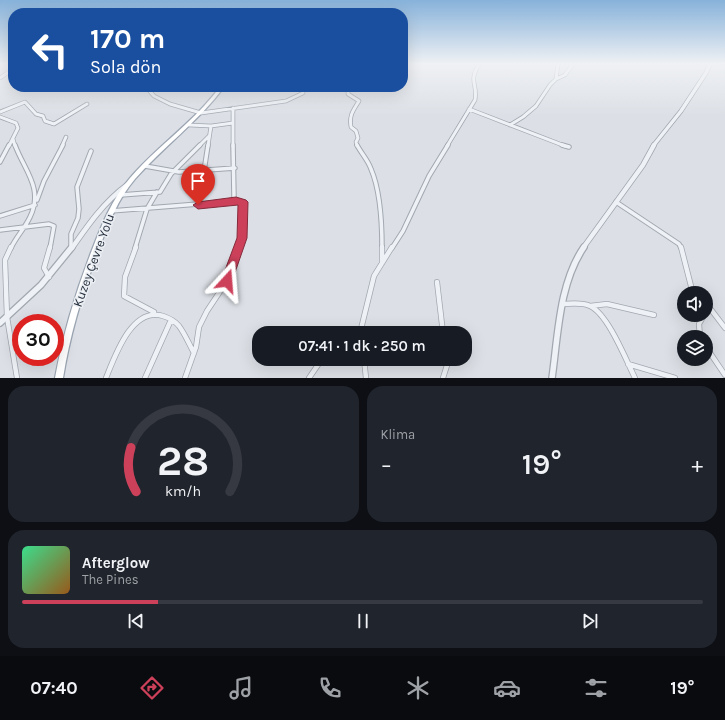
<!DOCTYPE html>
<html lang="tr">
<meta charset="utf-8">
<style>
:root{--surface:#171b24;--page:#20242c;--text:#f1f3f6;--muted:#9ea1a6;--line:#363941;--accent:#cc405a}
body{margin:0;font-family:Karla,sans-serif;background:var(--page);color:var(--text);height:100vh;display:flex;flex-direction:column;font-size:15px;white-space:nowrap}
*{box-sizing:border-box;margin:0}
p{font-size:13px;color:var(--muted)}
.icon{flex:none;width:22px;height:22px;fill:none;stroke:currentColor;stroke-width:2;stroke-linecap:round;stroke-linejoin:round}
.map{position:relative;height:378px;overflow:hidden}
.sheet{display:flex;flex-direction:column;gap:8px;padding:8px;background:#0d0f14;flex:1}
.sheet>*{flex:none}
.guide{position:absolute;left:8px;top:8px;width:400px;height:84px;border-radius:16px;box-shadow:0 4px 16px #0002;background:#1a4fa0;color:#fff;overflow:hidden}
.tools{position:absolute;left:677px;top:286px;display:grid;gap:8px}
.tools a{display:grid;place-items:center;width:36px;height:36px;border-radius:50%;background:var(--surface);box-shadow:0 4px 16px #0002;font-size:20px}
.speed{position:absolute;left:12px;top:314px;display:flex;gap:8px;font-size:20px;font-weight:700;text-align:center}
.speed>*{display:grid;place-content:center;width:52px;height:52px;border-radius:50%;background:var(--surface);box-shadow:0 4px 16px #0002;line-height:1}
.speed .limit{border:6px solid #d22;background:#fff;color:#111}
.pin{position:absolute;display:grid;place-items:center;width:34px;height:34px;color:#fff;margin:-41px -17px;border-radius:50% 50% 50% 0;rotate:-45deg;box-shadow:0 0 4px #0007}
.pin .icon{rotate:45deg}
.me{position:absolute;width:44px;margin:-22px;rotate:19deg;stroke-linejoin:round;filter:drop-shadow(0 0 3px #0008)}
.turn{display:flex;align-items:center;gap:14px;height:84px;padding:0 16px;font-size:18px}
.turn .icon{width:52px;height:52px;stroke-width:2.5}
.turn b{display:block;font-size:28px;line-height:34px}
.big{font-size:30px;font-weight:600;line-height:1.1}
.sheet .card{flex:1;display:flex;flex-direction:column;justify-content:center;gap:6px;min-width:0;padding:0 14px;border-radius:16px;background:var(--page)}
.sheet .dial{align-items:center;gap:0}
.dial svg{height:104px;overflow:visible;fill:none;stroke:var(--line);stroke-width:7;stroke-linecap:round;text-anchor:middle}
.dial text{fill:var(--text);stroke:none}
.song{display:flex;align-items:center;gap:12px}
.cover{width:48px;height:48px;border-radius:6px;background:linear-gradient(135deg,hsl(150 70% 55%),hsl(30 70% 35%))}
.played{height:4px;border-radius:2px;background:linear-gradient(90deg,var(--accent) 20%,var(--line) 20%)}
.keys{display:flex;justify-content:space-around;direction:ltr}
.heat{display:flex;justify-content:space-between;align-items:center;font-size:22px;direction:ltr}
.sheet .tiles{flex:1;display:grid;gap:8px;grid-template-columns:1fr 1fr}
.card:last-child{grid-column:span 2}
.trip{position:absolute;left:252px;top:326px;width:220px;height:40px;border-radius:16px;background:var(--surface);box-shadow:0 4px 16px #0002;font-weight:600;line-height:40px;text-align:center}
.menu{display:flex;height:64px;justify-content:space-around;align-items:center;background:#090b0e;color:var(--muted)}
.menu .icon{width:28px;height:28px}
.menu .selected{color:var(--accent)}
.menu b{font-size:18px;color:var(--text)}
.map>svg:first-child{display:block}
</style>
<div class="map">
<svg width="725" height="378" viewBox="0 0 725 378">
<rect width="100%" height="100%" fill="#dce0e6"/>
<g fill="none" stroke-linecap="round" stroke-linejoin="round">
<defs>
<path id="minor-far2" d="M0,78L13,69
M556,79L558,64
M146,87L154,96L170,104L201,113L286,101L303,93
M348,87V94L359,101C353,111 349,115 351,127L356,131L358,138L356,142L357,146
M233,108V146
M469,109L565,146
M0,112L25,102L36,114L43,116L45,121L54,124L87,104
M0,117L16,123L18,128L9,146
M189,125L211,126L233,123
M510,125L523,117L536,106L550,85L556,79L565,75L573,64
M13,139L15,146
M62,146L66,137
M199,146L209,136
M208,146L211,126
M447,146L475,100C478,83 468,83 479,64"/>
<path id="minor-far1" d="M233,145L234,197L236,201L243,202L242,238L238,248
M357,145C361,153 368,160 371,169C381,192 382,224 382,248
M562,145L569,147
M0,162L9,145
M145,166L179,172L235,168
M204,171L208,145
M121,195L160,192L171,174L200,145
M37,200L44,181L63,145
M616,202L679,244L681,248
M111,211L236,201
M0,216L35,205
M0,230L49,224L54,226L50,248
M11,248C16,237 25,228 30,217C44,188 24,170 15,145
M71,248V234L78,218L79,209L77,187L91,151
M135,248L147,209L157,192
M392,248L403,231L429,176L448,145"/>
<path id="minor" d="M11,247L5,260L7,317L17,378
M136,247L125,277L124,296L154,312
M382,247V263
M681,247L692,290L695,293
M49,277L44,268L50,247
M437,282L443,333
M706,303L725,328
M562,304C570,304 582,302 590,306C608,314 626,360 635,378
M590,306L607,304L654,315
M347,333H352
M360,333L374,276L392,247
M700,337L699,324L704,315
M706,347L725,375
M364,359L366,378
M628,364L675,378
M106,378C115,356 132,306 163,316C169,318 175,321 179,326C185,334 189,344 194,353
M145,378L171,320
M185,378L196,347L199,327L207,311L227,281L239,247
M309,378L322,359
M443,378L449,359"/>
<path id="tertiary-far2" d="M653,146L681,111L706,73L710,64"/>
<path id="tertiary-far1" d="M72,248C88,225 104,202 127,185
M583,248L643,165L654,145"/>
<path id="tertiary" d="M0,323L41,285L72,247
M552,378C558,336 559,283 584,247"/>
<path id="primary" d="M220,87H224C198,122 163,147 135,179C118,199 108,224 99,249C83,291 70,334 63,378H55C63,334 76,291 92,250C102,224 112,199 130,178C147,158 168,141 187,123C199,112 210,100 220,87Z"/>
</defs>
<!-- minor-far2 casing -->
<use href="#minor-far2" stroke="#a2a7b0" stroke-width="4.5"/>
<!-- minor-far1 casing -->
<use href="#minor-far1" stroke="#a2a7b0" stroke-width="5.5"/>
<!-- minor casing -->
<use href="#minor" stroke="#a2a7b0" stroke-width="6"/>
<!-- tertiary-far2 casing -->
<use href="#tertiary-far2" stroke="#a2a7b0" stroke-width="5"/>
<!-- tertiary-far1 casing -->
<use href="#tertiary-far1" stroke="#a2a7b0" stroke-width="6"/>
<!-- tertiary casing -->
<use href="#tertiary" stroke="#a2a7b0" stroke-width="8"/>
<!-- primary casing -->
<use href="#primary" stroke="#9ba5b2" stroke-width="2.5"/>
<!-- minor-far2 -->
<use href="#minor-far2" stroke="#eef1f5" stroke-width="3"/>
<!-- minor-far1 -->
<use href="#minor-far1" stroke="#eef1f5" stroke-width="3.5"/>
<!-- minor -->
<use href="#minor" stroke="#eef1f5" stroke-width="4.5"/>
<!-- tertiary-far2 -->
<use href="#tertiary-far2" stroke="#eef1f5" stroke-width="3.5"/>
<!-- tertiary-far1 -->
<use href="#tertiary-far1" stroke="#eef1f5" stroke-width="4.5"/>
<!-- tertiary -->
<use href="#tertiary" stroke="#eef1f5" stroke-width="5.5"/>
<!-- primary -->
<use href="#primary" fill="#fff" fill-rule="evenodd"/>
</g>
<!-- sky -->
<linearGradient id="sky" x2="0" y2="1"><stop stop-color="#87b2da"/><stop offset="0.55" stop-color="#eff1f4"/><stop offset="1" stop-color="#eff1f4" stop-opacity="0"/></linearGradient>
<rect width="725" height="116" fill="url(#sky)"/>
<!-- route -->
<path fill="#cc405a" stroke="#852a3a" d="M236,197L246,200L248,202L247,238L232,281L231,285L227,286L223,285L221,281L237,238L238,205L198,209L193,205L198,202Z"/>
<g text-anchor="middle" stroke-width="3" stroke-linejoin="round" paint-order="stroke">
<!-- street labels -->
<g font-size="13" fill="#262f3c" stroke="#ebeff4">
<text transform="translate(93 260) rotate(-70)" y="5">Kuzey Çevre Yolu</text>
</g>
</g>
</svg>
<div class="tools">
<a><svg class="icon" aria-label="sound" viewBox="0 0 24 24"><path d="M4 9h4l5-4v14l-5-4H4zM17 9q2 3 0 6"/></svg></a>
<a><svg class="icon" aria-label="layers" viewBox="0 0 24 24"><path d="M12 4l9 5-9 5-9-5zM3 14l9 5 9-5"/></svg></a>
</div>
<div class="speed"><div class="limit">30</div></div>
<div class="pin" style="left:198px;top:205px;background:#d93025"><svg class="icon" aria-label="arrive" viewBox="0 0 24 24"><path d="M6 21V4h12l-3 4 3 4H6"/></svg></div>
<svg class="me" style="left:227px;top:281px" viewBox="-20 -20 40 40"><path d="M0-17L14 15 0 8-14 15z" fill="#cc405a" stroke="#fff" stroke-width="4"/></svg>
<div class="trip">07:41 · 1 dk · 250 m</div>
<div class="guide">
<div class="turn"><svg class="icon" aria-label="left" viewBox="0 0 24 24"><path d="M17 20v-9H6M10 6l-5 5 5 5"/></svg><div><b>170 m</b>Sola dön</div></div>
</div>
</div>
<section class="sheet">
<div class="tiles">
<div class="card dial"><svg viewBox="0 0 100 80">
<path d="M14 69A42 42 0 1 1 86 69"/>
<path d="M14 69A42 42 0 0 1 10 35" stroke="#cc405a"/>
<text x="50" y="56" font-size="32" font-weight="700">28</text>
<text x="50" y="72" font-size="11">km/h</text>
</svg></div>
<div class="card"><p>Klima</p>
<div class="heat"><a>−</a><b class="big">19°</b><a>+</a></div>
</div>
<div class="card">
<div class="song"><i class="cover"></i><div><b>Afterglow</b><p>The Pines</p></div></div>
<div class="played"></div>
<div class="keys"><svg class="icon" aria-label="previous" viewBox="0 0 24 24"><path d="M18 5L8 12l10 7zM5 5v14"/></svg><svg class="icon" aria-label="pause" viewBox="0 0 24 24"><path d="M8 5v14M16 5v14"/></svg><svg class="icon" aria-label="next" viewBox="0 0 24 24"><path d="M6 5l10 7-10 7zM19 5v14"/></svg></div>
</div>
</div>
</section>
<nav class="menu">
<b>07:40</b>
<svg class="icon selected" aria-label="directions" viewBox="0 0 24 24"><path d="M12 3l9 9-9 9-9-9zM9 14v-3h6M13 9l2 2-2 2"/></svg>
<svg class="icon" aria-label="music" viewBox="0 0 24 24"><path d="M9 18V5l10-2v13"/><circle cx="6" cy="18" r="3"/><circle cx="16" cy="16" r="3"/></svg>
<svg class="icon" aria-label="phone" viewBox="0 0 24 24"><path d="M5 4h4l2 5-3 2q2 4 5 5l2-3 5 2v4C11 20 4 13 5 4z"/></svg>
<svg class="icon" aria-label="climate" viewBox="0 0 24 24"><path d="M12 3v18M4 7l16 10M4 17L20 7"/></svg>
<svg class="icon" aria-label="car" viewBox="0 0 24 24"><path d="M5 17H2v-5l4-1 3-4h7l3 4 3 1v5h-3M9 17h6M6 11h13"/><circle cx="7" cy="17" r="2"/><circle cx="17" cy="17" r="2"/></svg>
<svg class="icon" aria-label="filters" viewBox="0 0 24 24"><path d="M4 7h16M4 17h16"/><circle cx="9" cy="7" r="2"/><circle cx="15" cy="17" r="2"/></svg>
<b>19°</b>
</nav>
